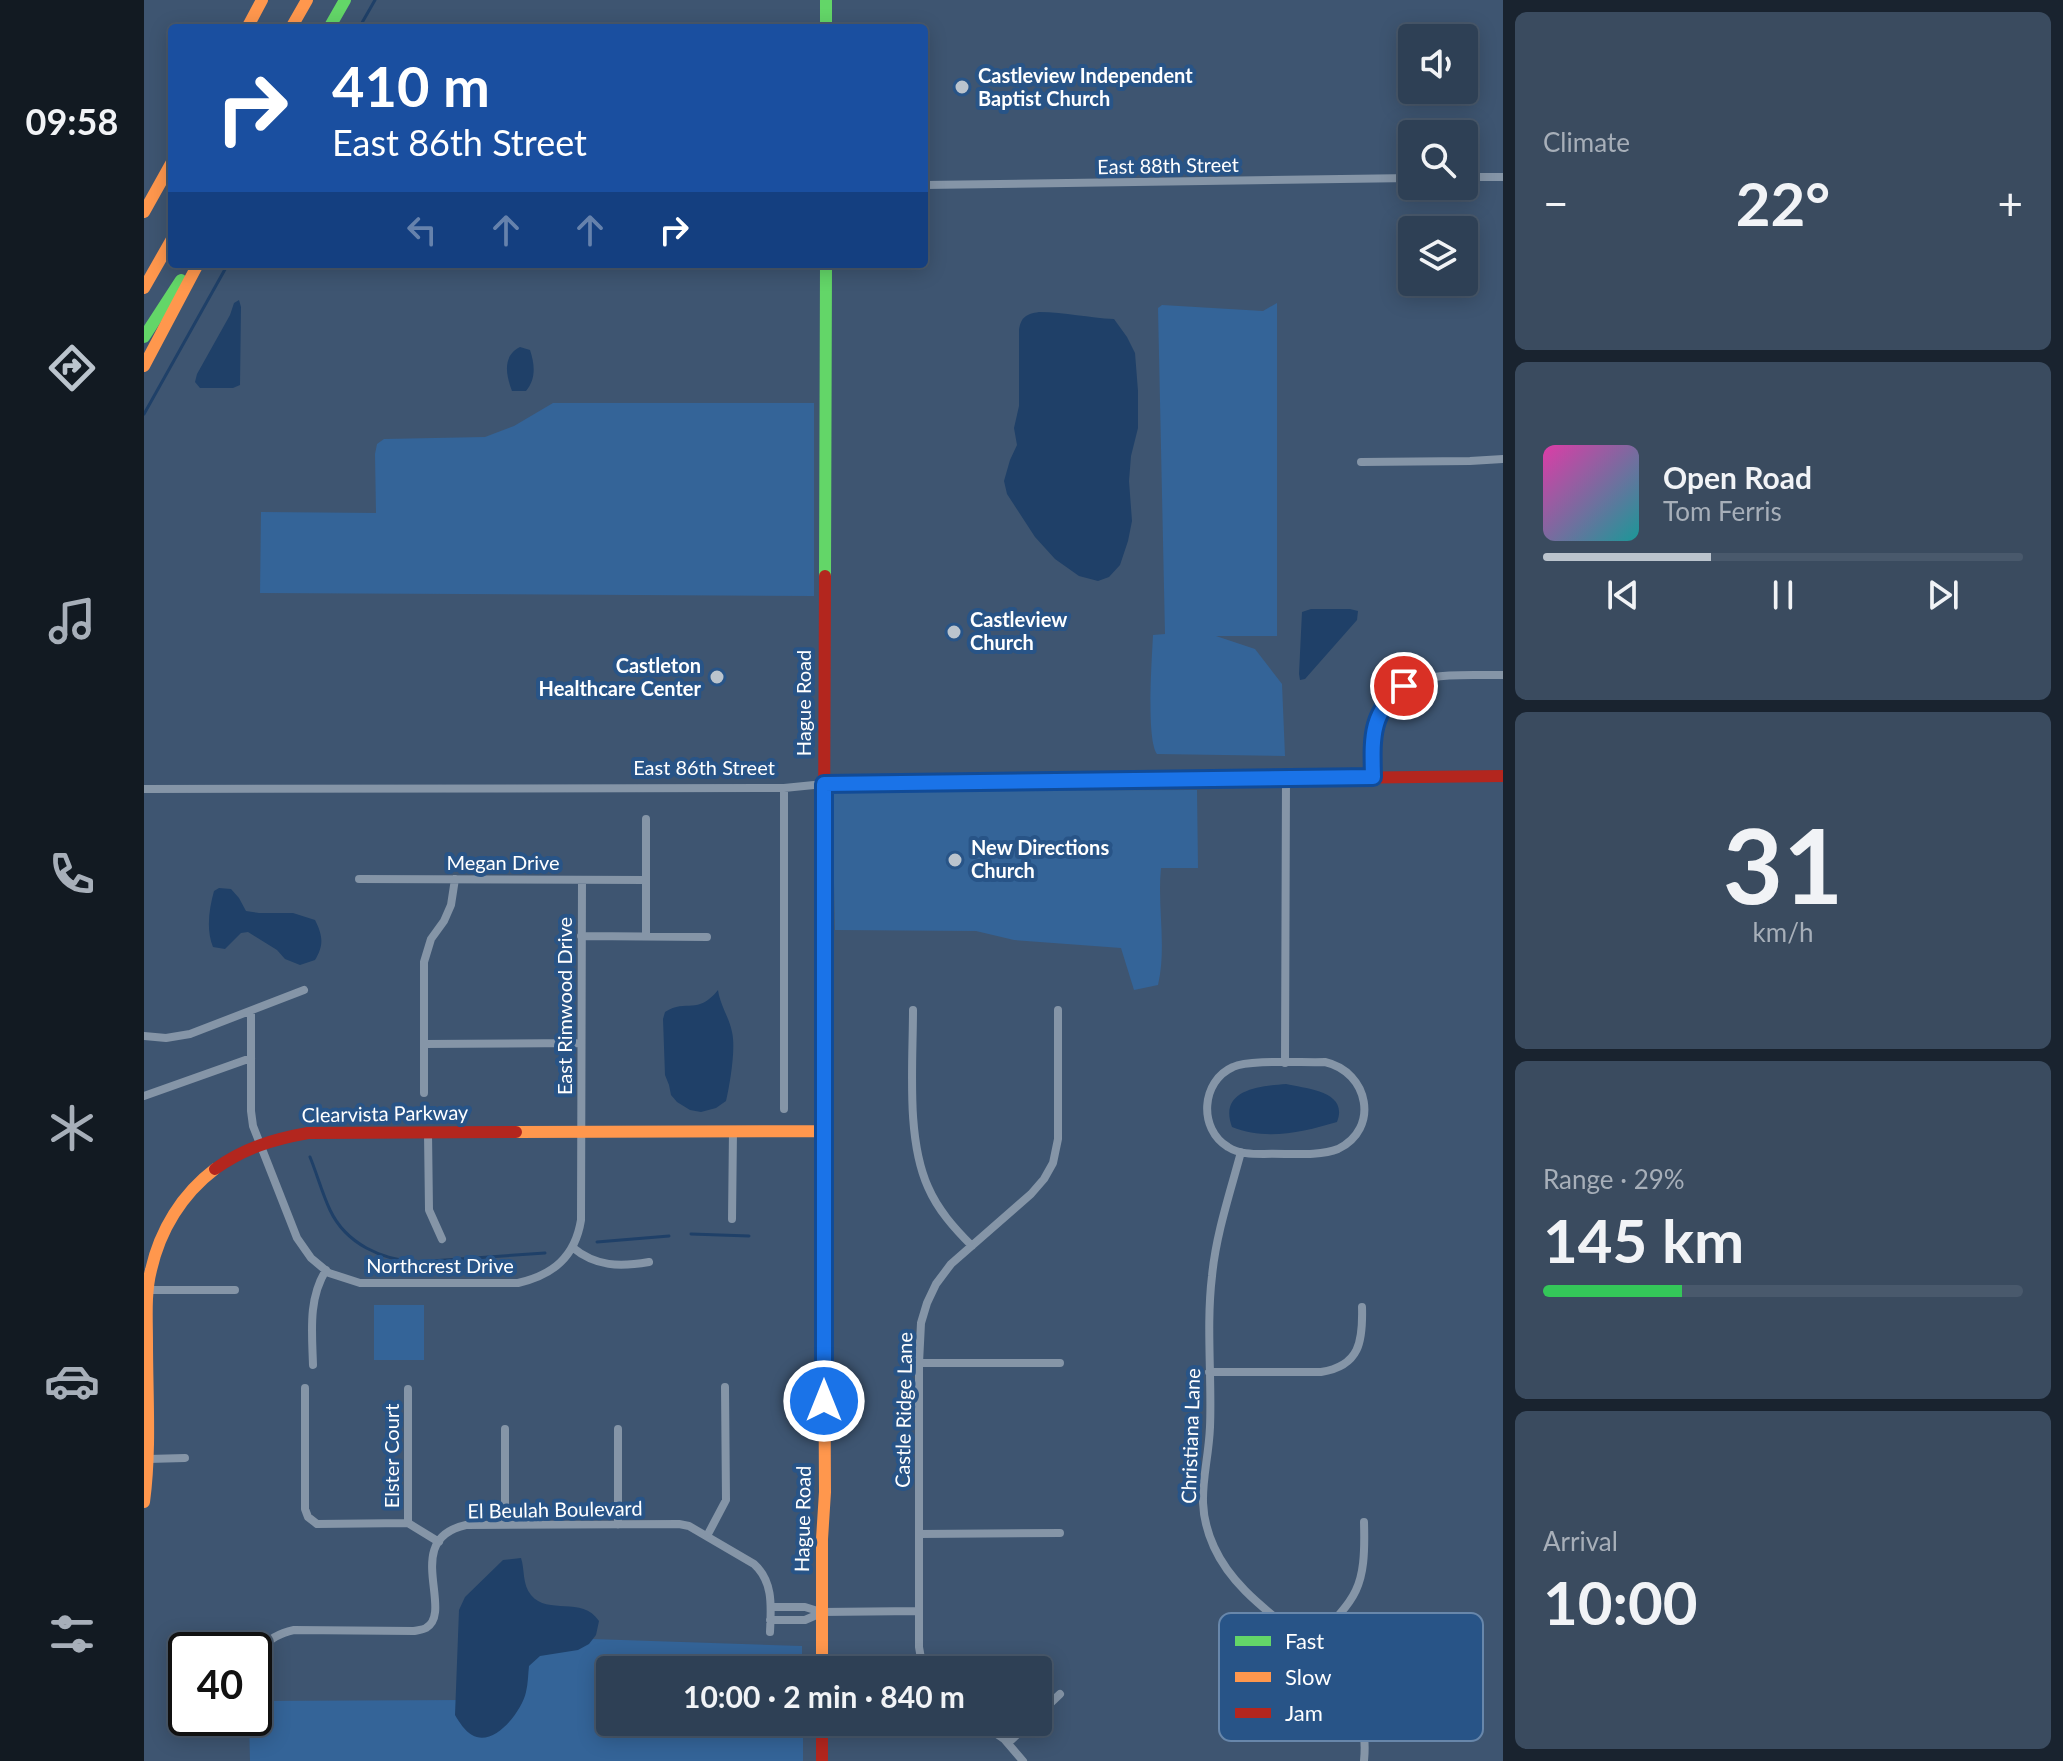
<!DOCTYPE html>
<meta charset="utf-8">
<style>
:root{--surface:#2e4055;--page:#3a4b5f;--text:#f1f3f6;--muted:#a7afb9;--line:#49596c;--accent:#bbc4cd}
body{margin:0;font-family:Lato,sans-serif;background:var(--page);color:var(--text);height:100vh;display:flex;flex-direction:column;font-size:30px;white-space:nowrap}
*{box-sizing:border-box;margin:0}
p{font-size:26px;color:var(--muted)}
.icon{flex:none;width:44px;height:44px;fill:none;stroke:currentColor;stroke-width:2;stroke-linecap:round;stroke-linejoin:round}
.map{position:relative;flex:1;overflow:hidden}
.drawer{display:flex;flex-direction:column;gap:12px;padding:12px;background:#19232f;width:560px}
.drawer>*{flex:none}
.banner{position:absolute;left:24px;top:24px;width:760px;height:244px;border-radius:8px;box-shadow:0 4px 20px #0003,0 0 0 2px var(--line);background:#1a4fa0;color:#fff;overflow:hidden}
.controls{position:absolute;left:1254px;top:24px;display:grid;gap:16px}
.controls a{display:grid;place-items:center;width:80px;height:80px;border-radius:8px;background:var(--surface);box-shadow:0 4px 20px #0003,0 0 0 2px var(--line);font-size:40px}
.speed{position:absolute;left:24px;top:1632px;display:flex;gap:16px;font-size:40px;font-weight:700;text-align:center}
.speed>*{display:grid;place-content:center;width:104px;height:104px;border-radius:50%;background:var(--surface);box-shadow:0 4px 20px #0003,0 0 0 2px var(--line);line-height:1}
.speed .limit{border:4px solid #111;border-radius:12px;background:#fff;color:#111}
.pin{position:absolute;display:grid;place-items:center;width:68px;height:68px;color:#fff;margin:-34px;border:4px solid #fff;border-radius:50%;box-shadow:0 2px 8px #0007}
.me{position:absolute;width:88px;margin:-44px;rotate:0deg;stroke-linejoin:round;filter:drop-shadow(0 0 6px #0008)}
.turn{display:flex;align-items:center;gap:28px;height:168px;padding:0 32px;font-size:36px}
.turn .icon{width:104px;height:104px;stroke-width:2.5}
.turn b{display:block;font-size:56px;line-height:68px}
.lanes{display:flex;align-items:center;height:76px;padding:0 32px;background:#0003;justify-content:center;gap:40px;direction:ltr}
.lanes .off{opacity:.35}
.big{font-size:60px;font-weight:700;line-height:1.1}
.drawer .card{flex:1;display:flex;flex-direction:column;justify-content:center;gap:12px;min-width:0;padding:0 28px;border-radius:12px;background:var(--page)}
.drawer .dial{align-items:center;gap:0}
.dial b{font-size:104px;line-height:1}
.song{display:flex;align-items:center;gap:24px}
.cover{width:96px;height:96px;border-radius:12px;background:linear-gradient(135deg,hsl(320 70% 55%),hsl(180 70% 35%))}
.played{height:8px;border-radius:4px;background:linear-gradient(90deg,var(--accent) 35%,var(--line) 35%)}
.keys{display:flex;justify-content:space-around;direction:ltr}
.heat{display:flex;justify-content:space-between;align-items:center;font-size:44px;direction:ltr}
.charge{height:12px;border-radius:6px;background:linear-gradient(90deg,#34c759 29%,var(--line) 0)}
.trip{position:absolute;left:452px;top:1656px;width:456px;height:80px;border-radius:8px;background:var(--surface);box-shadow:0 4px 20px #0003,0 0 0 2px var(--line);font-weight:700;line-height:80px;text-align:center}
main{display:flex;flex:1;min-height:0}
.tab-bar{display:flex;flex-direction:column;width:144px;justify-content:space-around;align-items:center;background:#121a22;color:var(--muted)}
.tab-bar .icon{width:56px;height:56px}
.tab-bar .active{color:var(--accent)}
.tab-bar b{font-size:36px;color:var(--text)}
.map>svg:first-child{display:block}
</style>
<main>
<nav class="tab-bar">
<b>09:58</b>
<svg class="icon active" aria-label="directions" viewBox="0 0 24 24"><path d="M12 3l9 9-9 9-9-9zM9 14v-3h6M13 9l2 2-2 2"/></svg>
<svg class="icon" aria-label="music" viewBox="0 0 24 24"><path d="M9 18V5l10-2v13"/><circle cx="6" cy="18" r="3"/><circle cx="16" cy="16" r="3"/></svg>
<svg class="icon" aria-label="phone" viewBox="0 0 24 24"><path d="M5 4h4l2 5-3 2q2 4 5 5l2-3 5 2v4C11 20 4 13 5 4z"/></svg>
<svg class="icon" aria-label="climate" viewBox="0 0 24 24"><path d="M12 3v18M4 7l16 10M4 17L20 7"/></svg>
<svg class="icon" aria-label="car" viewBox="0 0 24 24"><path d="M5 17H2v-5l4-1 3-4h7l3 4 3 1v5h-3M9 17h6M6 11h13"/><circle cx="7" cy="17" r="2"/><circle cx="17" cy="17" r="2"/></svg>
<svg class="icon" aria-label="filters" viewBox="0 0 24 24"><path d="M4 7h16M4 17h16"/><circle cx="9" cy="7" r="2"/><circle cx="15" cy="17" r="2"/></svg>
</nav>
<div class="map">
<svg width="1359" height="1761" viewBox="0 0 1359 1761">
<rect width="100%" height="100%" fill="#3e5571"/>
<!-- green -->
<path fill="#346498" d="M1133,303V636H1072L1111,649L1138,684L1141,756L1013,754C1002,739 1008,658 1009,635L1021,634L1014,308L1018,305L1119,311Z
M409,403H670V596L116,593L117,512L232,513L231,454L233,444L240,439L341,437L370,426Z
M1053,790L1054,868H1017C1013,907 1023,946 1014,985L990,990L977,948L870,940L832,931L691,930L688,791Z
M230,1305H280V1360H230Z
M388,1637L658,1646V1670H466V1722H659V1761H106L105,1718H110V1701L319,1700Z"/>
<!-- water -->
<path fill="#1f4068" d="M95,300L97,307L96,385L89,388H56L51,382L53,374L86,315L90,303Z
M895,312C921,312 945,318 970,319L983,337L991,353L994,391V428L987,456L985,481L988,521L984,541L976,565L965,577L954,581L935,576L911,559L891,537L863,494L860,481L866,460L873,445L870,428L875,406V330C877,317 882,314 895,312Z
M376,347L386,350C391,365 392,379 382,391H368C362,375 358,356 376,347Z
M1167,609H1206L1214,611L1213,620L1161,679L1156,680L1155,674L1158,612Z
M75,888L87,889L95,898L102,911L115,913H149L171,920C179,936 180,945 171,960L156,965L141,959L133,950L104,932L97,933L81,949L69,947C62,930 65,909 70,891Z
M574,990C576,1005 585,1017 588,1032C592,1048 586,1084 582,1101L572,1108L557,1112L546,1110L533,1102L527,1095L525,1085L521,1075L519,1019L521,1012C543,998 553,1016 574,990Z
M1142,1084C1163,1089 1205,1091 1193,1122C1159,1132 1122,1141 1088,1127C1074,1089 1117,1086 1142,1084Z
M377,1558C381,1570 378,1584 387,1595C404,1616 438,1595 455,1621L452,1635L445,1644L434,1650L396,1656L385,1666C384,1675 384,1684 382,1692C378,1711 350,1748 328,1735C321,1731 315,1722 311,1715L315,1610L321,1597L359,1560Z"/>
<g fill="none" stroke-linecap="round" stroke-linejoin="round">
<!-- stream -->
<path stroke="#1f4068" stroke-width="3" d="M215,28L231,0
M0,414L84,264
M166,1157C173,1174 178,1193 186,1210C202,1244 238,1260 273,1262L401,1253
M547,1234L605,1236
M453,1242L525,1236"/>
<!-- street -->
<path stroke="#8595a7" stroke-width="8" d="M1320,177H1359
M780,185L1268,178
M1217,462L1326,461L1359,459
M1229,777C1228,761 1226,743 1230,727C1246,666 1311,676 1359,675
M640,788V1109
M0,789L640,788L680,784
M215,879L502,880
M437,936L563,937
M502,936V819
M769,1010C769,1064 762,1138 784,1187C794,1210 810,1228 828,1246
M107,1011V1111L109,1126L153,1238L167,1258L185,1273L216,1283H374C409,1275 431,1257 437,1220L438,880
M0,1036L22,1038L46,1034L160,990
M280,1044L436,1043
M1181,1062C1225,1072 1236,1129 1194,1149C1175,1157 1141,1153 1120,1154C1108,1154 1095,1154 1084,1147C1054,1129 1057,1081 1089,1067C1106,1059 1160,1063 1181,1062Z
M1141,1063L1142,779
M280,1093V962L287,939L300,921L307,905L311,879
M0,1096L107,1058
M284,1133L285,1210L298,1239
M1097,1152C1086,1193 1072,1234 1068,1276C1062,1326 1068,1377 1066,1427C1064,1473 1049,1501 1070,1547C1108,1631 1231,1650 1220,1761
M588,1219L589,1131
M428,1247C452,1267 476,1267 505,1262
M4,1290H91
M775,1363H916
M169,1365C168,1332 164,1299 182,1270
M1065,1372H1177C1216,1366 1219,1341 1218,1307
M161,1388V1509L164,1517L173,1524L264,1523L295,1542
M264,1389V1523
M474,1429V1525
M4,1459L41,1458
M361,1524V1429
M775,1534L916,1533
M563,1536L582,1500L581,1387
M627,1607H661L677,1612L775,1611
M626,1620H661L677,1613
M1165,1645C1213,1598 1222,1591 1220,1522
M779,1670L775,1647V1363L777,1323L783,1303L792,1284L807,1264L887,1194L900,1179L909,1163L914,1139V1010
M114,1684C116,1653 115,1638 150,1630L270,1631C274,1630 279,1630 282,1628C311,1611 257,1539 322,1525L535,1524L545,1526L610,1564C630,1582 627,1608 626,1632
M894,1715L916,1694
M835,1722L860,1739L879,1761
M864,1743L887,1722"/>
<!-- fast -->
<path stroke="#63d668" stroke-width="12" d="M682,0V28
M185,28L201,0
M0,337L37,280
M681,576L682,264"/>
<!-- slow -->
<path stroke="#ff974d" stroke-width="12" d="M103,28L118,0
M147,28L163,0
M0,212L28,162
M0,288L28,239
M0,366L54,264
M372,1132L679,1131
M0,1502C7,1450 3,1396 3,1343C3,1319 1,1293 7,1270C16,1230 38,1194 71,1169
M678,1670V1539L681,1492L679,1109"/>
<!-- jam -->
<path stroke="#b3261e" stroke-width="12" d="M680,784L1359,776
M679,1109L681,576
M71,1169C100,1148 130,1139 164,1133L372,1132
M678,1722V1761"/>
</g>
<g fill="none" stroke-linecap="round" stroke-linejoin="round">
<defs>
<path id="route" d="M680,1401V784L1229,777C1228,738 1226,712 1260,686"/>
</defs>
<!-- route casing -->
<use href="#route" stroke="#114b97" stroke-width="20"/>
<!-- route -->
<use href="#route" stroke="#1a73e8" stroke-width="14"/>
</g>
<!-- markers -->
<g fill="#bbc4cd" stroke="#285487" stroke-width="3">
<circle cx="818" cy="87" r="8"/>
<circle cx="810" cy="632" r="8"/>
<circle cx="573" cy="677" r="8"/>
<circle cx="811" cy="860" r="8"/>
</g>
<g text-anchor="middle" stroke-width="8" stroke-linejoin="round" paint-order="stroke">
<!-- poi labels -->
<g font-size="20" font-weight="bold" fill="#fff" stroke="#285487" text-anchor="start">
<text x="834" y="83">Castleview Independent<tspan x="834" dy="23">Baptist Church</tspan></text>
<text x="826" y="627">Castleview<tspan x="826" dy="23">Church</tspan></text>
<text x="557" y="673" text-anchor="end">Castleton<tspan x="557" dy="23">Healthcare Center</tspan></text>
<text x="827" y="855">New Directions<tspan x="827" dy="23">Church</tspan></text>
</g>
<!-- street labels -->
<g font-size="20" fill="#fff" stroke="#285487">
<text transform="translate(1024 166) rotate(-1)" y="7">East 88th Street</text>
<text transform="translate(660 703) rotate(-90)" y="7">Hague Road</text>
<text x="560" y="775">East 86th Street</text>
<text x="359" y="870">Megan Drive</text>
<text transform="translate(421 1006) rotate(-90)" y="7">East Rimwood Drive</text>
<text transform="translate(241 1114) rotate(-1)" y="7">Clearvista Parkway</text>
<text x="296" y="1273">Northcrest Drive</text>
<text transform="translate(760 1410) rotate(-89)" y="7">Castle Ridge Lane</text>
<text transform="translate(1047 1436) rotate(-88)" y="7">Christiana Lane</text>
<text transform="translate(248 1456) rotate(-90)" y="7">Elster Court</text>
<text transform="translate(411 1510) rotate(-1)" y="7">El Beulah Boulevard</text>
<text transform="translate(659 1519) rotate(-89)" y="7">Hague Road</text>
</g>
</g>
<!-- legend -->
<rect x="1075" y="1613" width="264" height="128" rx="12" fill="#285487" stroke="#6887ab" stroke-width="2"/>
<rect x="1091" y="1636" width="36" height="10" fill="#63d668"/>
<rect x="1091" y="1672" width="36" height="10" fill="#ff974d"/>
<rect x="1091" y="1708" width="36" height="10" fill="#b3261e"/>
<g font-size="22" fill="#fff">
<text x="1141" y="1649">Fast</text>
<text x="1141" y="1685">Slow</text>
<text x="1141" y="1721">Jam</text>
</g>
</svg>
<div class="controls">
<a><svg class="icon" aria-label="sound" viewBox="0 0 24 24"><path d="M4 9h4l5-4v14l-5-4H4zM17 9q2 3 0 6"/></svg></a>
<a><svg class="icon" aria-label="search" viewBox="0 0 24 24"><circle cx="10" cy="10" r="6"/><path d="M15 15l6 6"/></svg></a>
<a><svg class="icon" aria-label="layers" viewBox="0 0 24 24"><path d="M12 4l9 5-9 5-9-5zM3 14l9 5 9-5"/></svg></a>
</div>
<div class="speed"><div class="limit">40</div></div>
<div class="pin" style="left:1260px;top:686px;background:#d93025"><svg class="icon" aria-label="arrive" viewBox="0 0 24 24"><path d="M6 21V4h12l-3 4 3 4H6"/></svg></div>
<svg class="me" style="left:680px;top:1401px" viewBox="-20 -20 40 40"><circle r="17" fill="#1a73e8" stroke="#fff" stroke-width="3"/><path d="M0-11L8 9 0 5-8 9z" fill="#fff"/></svg>
<div class="trip">10:00 · 2 min · 840 m</div>
<div class="banner">
<div class="turn"><svg class="icon" aria-label="right" viewBox="0 0 24 24"><path d="M7 20v-9h11M14 6l5 5-5 5"/></svg><div><b>410 m</b>East 86th Street</div></div>
<div class="lanes"><svg class="icon off" aria-label="left" viewBox="0 0 24 24"><path d="M17 20v-9H6M10 6l-5 5 5 5"/></svg><svg class="icon off" aria-label="ahead" viewBox="0 0 24 24"><path d="M12 20V5M6 11l6-6 6 6"/></svg><svg class="icon off" aria-label="ahead" viewBox="0 0 24 24"><path d="M12 20V5M6 11l6-6 6 6"/></svg><svg class="icon" aria-label="right" viewBox="0 0 24 24"><path d="M7 20v-9h11M14 6l5 5-5 5"/></svg></div>
</div>
</div>
<section class="drawer">
<div class="card"><p>Climate</p>
<div class="heat"><a>−</a><b class="big">22°</b><a>+</a></div>
</div>
<div class="card">
<div class="song"><i class="cover"></i><div><b>Open Road</b><p>Tom Ferris</p></div></div>
<div class="played"></div>
<div class="keys"><svg class="icon" aria-label="previous" viewBox="0 0 24 24"><path d="M18 5L8 12l10 7zM5 5v14"/></svg><svg class="icon" aria-label="pause" viewBox="0 0 24 24"><path d="M8 5v14M16 5v14"/></svg><svg class="icon" aria-label="next" viewBox="0 0 24 24"><path d="M6 5l10 7-10 7zM19 5v14"/></svg></div>
</div>
<div class="card dial"><b>31</b><p>km/h</p></div>
<div class="card"><p>Range · 29%</p><b class="big">145 km</b><div class="charge"></div></div>
<div class="card"><p>Arrival</p><b class="big">10:00</b></div>
</section>
</main>
